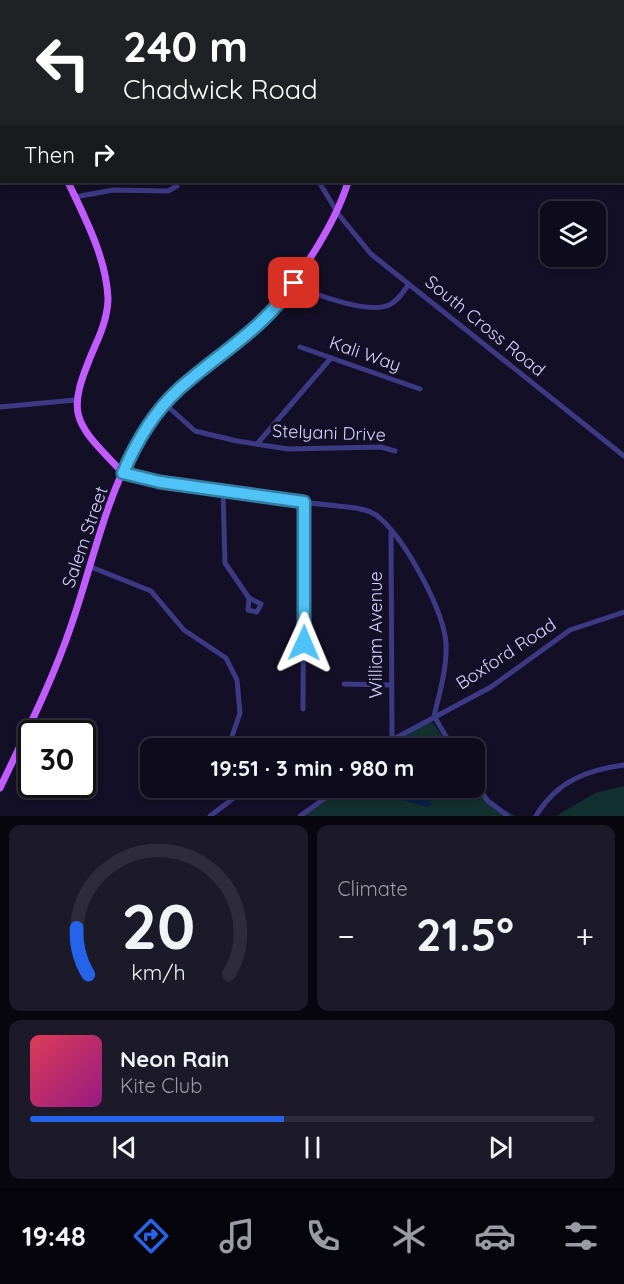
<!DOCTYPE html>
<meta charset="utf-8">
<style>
:root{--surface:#0e0b1c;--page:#1c1929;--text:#f1f3f6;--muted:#9b9ba3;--line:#2e2b3b;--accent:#2563eb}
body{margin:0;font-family:Quicksand,sans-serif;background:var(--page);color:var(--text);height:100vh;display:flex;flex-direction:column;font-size:22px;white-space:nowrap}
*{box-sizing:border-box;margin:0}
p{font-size:20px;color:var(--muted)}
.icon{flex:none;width:33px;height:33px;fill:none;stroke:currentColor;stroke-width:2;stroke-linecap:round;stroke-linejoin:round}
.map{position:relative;height:816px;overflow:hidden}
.panel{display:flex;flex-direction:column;gap:9px;padding:9px;background:#08060f;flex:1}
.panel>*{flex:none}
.guide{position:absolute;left:0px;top:0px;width:624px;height:183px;box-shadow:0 3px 9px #0003,0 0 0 2px var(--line);background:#202124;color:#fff;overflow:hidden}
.fabs{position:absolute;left:540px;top:201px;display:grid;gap:12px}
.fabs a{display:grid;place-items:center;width:66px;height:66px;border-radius:12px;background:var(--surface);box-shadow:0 3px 9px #0003,0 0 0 2px var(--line);font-size:30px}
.speed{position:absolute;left:18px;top:720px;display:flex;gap:12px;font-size:30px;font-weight:700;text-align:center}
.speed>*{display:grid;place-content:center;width:78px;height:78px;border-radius:50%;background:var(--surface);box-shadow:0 3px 9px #0003,0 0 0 2px var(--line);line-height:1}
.speed .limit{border:3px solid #111;border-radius:9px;background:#fff;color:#111}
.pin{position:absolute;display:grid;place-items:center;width:51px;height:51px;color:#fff;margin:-26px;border-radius:12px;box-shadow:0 3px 9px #0006}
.me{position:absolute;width:66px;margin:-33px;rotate:1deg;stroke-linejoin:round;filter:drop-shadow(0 0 4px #0008)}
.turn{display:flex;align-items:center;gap:21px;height:126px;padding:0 24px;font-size:27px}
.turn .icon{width:78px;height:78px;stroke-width:2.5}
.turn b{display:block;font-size:42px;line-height:51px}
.then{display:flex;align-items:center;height:57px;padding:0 24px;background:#0003;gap:12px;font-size:22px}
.big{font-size:45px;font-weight:700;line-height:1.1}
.panel .tile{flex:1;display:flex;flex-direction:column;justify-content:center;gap:9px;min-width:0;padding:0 21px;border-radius:12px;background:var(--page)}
.panel .dial{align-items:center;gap:0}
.dial svg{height:156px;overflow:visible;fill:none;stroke:var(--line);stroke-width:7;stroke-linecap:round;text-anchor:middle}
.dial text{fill:var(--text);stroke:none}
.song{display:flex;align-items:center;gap:18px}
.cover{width:72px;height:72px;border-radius:9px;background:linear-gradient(135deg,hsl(350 70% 55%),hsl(310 70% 35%))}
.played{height:6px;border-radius:3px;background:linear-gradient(90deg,var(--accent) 45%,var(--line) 45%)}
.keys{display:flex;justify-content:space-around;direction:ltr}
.heat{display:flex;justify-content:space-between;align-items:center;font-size:33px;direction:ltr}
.panel .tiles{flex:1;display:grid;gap:9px;grid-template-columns:1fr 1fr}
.tile:last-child{grid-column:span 2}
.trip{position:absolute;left:140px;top:738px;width:345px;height:60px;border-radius:12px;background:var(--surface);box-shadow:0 3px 9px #0003,0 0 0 2px var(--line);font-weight:700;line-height:60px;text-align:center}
.menu{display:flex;height:96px;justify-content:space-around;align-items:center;background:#06040b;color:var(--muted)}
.menu .icon{width:42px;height:42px}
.menu .active{color:var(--accent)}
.menu b{font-size:27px;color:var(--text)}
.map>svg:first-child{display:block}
</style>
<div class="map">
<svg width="624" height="816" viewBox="0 0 624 816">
<rect width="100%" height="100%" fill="#130f26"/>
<!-- green -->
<path fill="#12302f" d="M428,721L433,723L451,748H380Z
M474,783L493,808L502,809L516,816H303L341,788H474Z
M624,786V816H556L595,793Z"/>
<!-- water -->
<path fill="#0a1f44" d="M396,788C413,787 424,789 432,804L427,807L399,799Z"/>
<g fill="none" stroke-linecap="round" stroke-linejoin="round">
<!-- stream -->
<path stroke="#0a1f44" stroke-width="1.5" d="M268,0L273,2
M537,0L539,2
M367,2L369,0"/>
<!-- minor -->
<path stroke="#3d3a85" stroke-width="5" d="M201,0L202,2
M319,182L339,215L371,254L624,456
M75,197L113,190L168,191L177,186
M294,283C313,295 368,314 389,305C398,301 403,292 409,284
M300,347L420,389
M165,404L195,431L237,441L288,449L381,447L395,451
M0,407L75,400
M257,444L331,358
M123,473C198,494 279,499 356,508C366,510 374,512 381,519C406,542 444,610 446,644C447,668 440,692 434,716L453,748
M223,492L225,563L249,598L248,610L257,612L261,604L249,598
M391,531L392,738
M91,567L151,591L184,630L226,658L237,680L240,713L228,748
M344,684L391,685
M303,709L304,502
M291,748L294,741
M377,748L491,687L570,630L624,612
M474,782L488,801L508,816
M229,788L235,796
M210,816L247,788
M300,816L339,788
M536,816C556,782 586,770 624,765"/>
<!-- major -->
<path stroke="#c25bff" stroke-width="7" d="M60,2V0
M350,2V0
M68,182C85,218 106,257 108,298C108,315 102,331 95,346C65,416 72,420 123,473
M0,788C25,735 52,682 71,626C91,569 105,500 135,447C166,392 213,368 256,326C291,292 334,228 348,182"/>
</g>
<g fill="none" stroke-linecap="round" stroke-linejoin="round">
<defs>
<path id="route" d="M294,283C265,328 218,354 179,389C154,412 136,442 123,473L160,482L304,502V643"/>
</defs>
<!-- route casing -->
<use href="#route" stroke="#337fa1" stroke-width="15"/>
<!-- route -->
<use href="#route" stroke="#4fc3f7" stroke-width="10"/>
</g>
<g text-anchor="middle" stroke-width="6" stroke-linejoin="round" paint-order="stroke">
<!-- street labels -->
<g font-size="18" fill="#d9d4ff" stroke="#130f26">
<text transform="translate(485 326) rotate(39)" y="6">South Cross Road</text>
<text transform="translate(365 354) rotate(19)" y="6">Kali Way</text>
<text transform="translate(329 433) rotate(2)" y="6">Stelyani Drive</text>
<text transform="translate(85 537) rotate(-71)" y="6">Salem Street</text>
<text transform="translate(376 635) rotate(-90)" y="6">William Avenue</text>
<text transform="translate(506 654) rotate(-33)" y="6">Boxford Road</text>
</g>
</g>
</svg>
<div class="fabs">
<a><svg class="icon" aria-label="layers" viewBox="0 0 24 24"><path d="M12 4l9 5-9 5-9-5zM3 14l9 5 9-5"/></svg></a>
</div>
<div class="speed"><div class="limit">30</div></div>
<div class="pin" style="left:294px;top:283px;background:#d93025"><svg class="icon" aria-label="arrive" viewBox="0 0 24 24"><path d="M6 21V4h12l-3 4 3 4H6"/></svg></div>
<svg class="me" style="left:304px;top:643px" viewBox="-20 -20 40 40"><path d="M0-17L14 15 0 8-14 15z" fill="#4fc3f7" stroke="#fff" stroke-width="4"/></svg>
<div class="trip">19:51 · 3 min · 980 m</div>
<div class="guide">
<div class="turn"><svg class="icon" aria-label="left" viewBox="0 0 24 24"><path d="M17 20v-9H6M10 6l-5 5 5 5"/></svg><div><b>240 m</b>Chadwick Road</div></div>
<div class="then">Then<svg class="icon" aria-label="right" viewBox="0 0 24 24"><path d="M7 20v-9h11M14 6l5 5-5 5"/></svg></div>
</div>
</div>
<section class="panel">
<div class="tiles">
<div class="tile dial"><svg viewBox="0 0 100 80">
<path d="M14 69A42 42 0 1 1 86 69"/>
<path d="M14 69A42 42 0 0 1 8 45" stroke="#2563eb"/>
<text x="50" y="56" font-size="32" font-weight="700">20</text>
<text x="50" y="72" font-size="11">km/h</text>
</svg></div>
<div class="tile"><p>Climate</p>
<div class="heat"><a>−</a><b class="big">21.5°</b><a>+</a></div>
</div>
<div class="tile">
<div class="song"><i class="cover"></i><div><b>Neon Rain</b><p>Kite Club</p></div></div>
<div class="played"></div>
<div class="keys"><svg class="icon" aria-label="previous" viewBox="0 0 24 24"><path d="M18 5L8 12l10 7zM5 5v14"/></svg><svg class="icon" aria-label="pause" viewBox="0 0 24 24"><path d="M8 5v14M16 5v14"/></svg><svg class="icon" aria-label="next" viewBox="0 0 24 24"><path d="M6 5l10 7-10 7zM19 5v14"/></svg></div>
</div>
</div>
</section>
<nav class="menu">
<b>19:48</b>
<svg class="icon active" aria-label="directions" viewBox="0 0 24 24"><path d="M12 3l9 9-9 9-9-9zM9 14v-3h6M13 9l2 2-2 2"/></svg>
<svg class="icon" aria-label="music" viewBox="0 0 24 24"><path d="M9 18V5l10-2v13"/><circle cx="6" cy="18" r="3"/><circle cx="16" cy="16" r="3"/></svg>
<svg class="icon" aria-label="phone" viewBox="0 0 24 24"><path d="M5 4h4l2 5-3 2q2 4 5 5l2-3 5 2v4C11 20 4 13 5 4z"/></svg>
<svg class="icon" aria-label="climate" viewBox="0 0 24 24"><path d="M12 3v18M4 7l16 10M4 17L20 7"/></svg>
<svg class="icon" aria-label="car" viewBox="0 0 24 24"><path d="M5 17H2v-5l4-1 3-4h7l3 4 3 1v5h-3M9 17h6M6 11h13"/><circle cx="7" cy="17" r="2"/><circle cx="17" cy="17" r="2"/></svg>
<svg class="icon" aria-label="filters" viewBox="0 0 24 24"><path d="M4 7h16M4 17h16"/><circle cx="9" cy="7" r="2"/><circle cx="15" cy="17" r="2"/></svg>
</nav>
